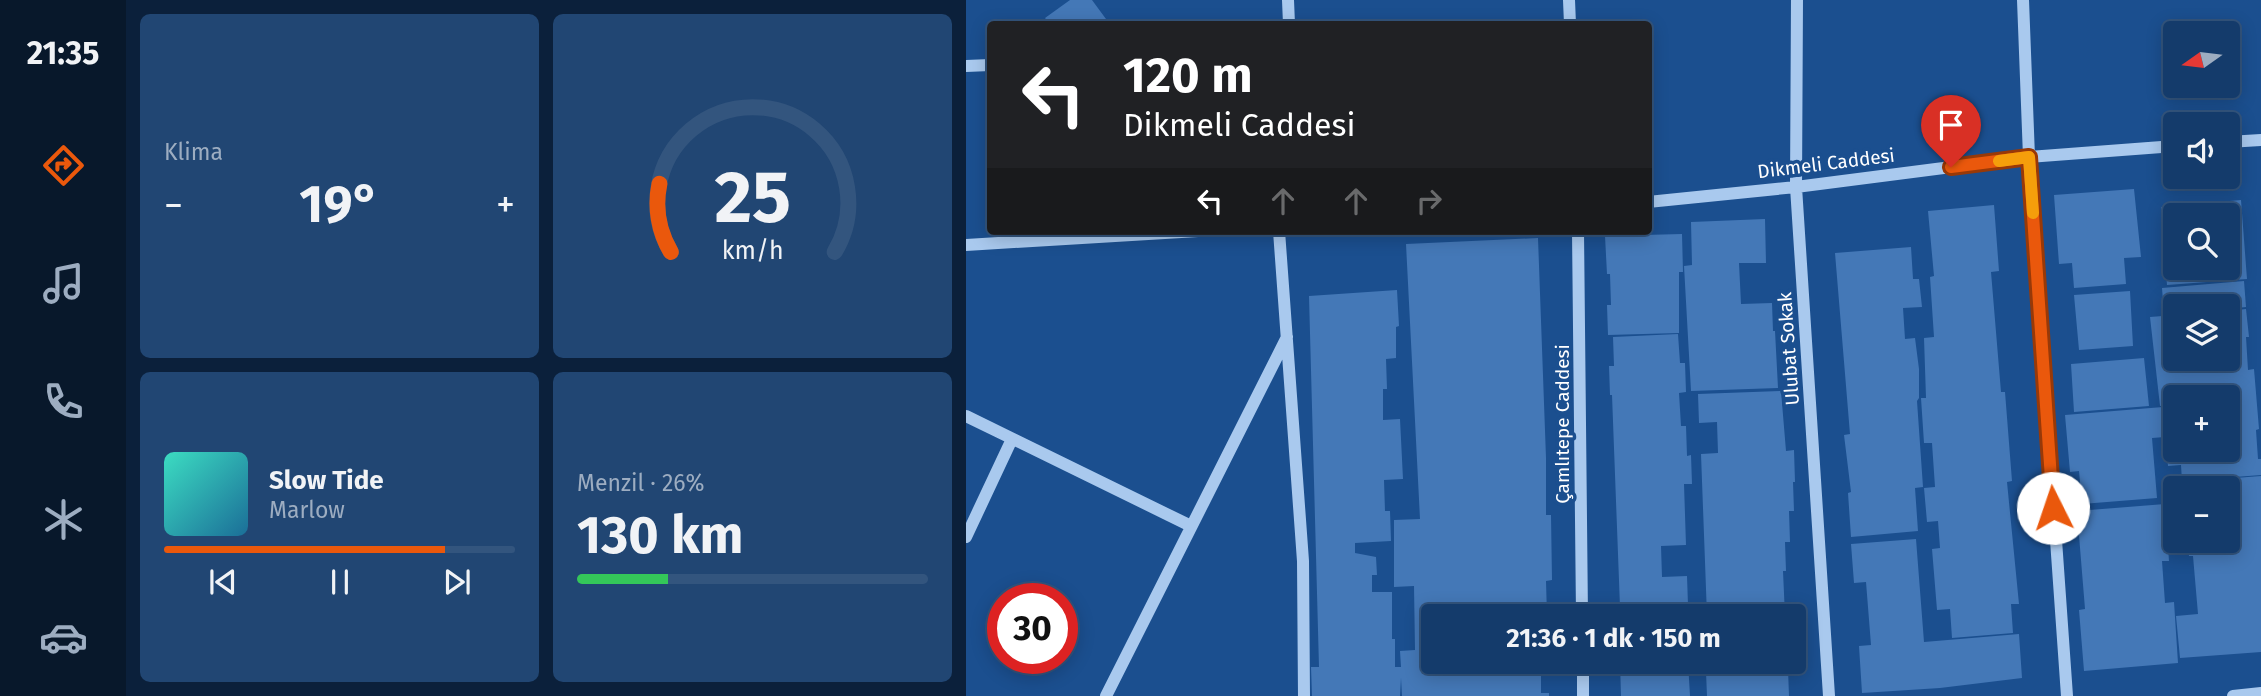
<!DOCTYPE html>
<html lang="tr">
<meta charset="utf-8">
<style>
:root{--surface:#143b6b;--page:#214673;--text:#f1f3f6;--muted:#9dadc1;--line:#33557e;--accent:#ea580c}
body{margin:0;font-family:"Fira Sans",sans-serif;background:var(--page);color:var(--text);height:100vh;display:flex;flex-direction:column;font-size:26px;white-space:nowrap}
*{box-sizing:border-box;margin:0}
p{font-size:23px;color:var(--muted)}
.icon{flex:none;width:38px;height:38px;fill:none;stroke:currentColor;stroke-width:2;stroke-linecap:round;stroke-linejoin:round}
.map{position:relative;flex:1;overflow:hidden}
.panel{display:flex;flex-direction:column;gap:14px;padding:14px;background:#0b203b;width:840px}
.panel>*{flex:none}
.banner{position:absolute;left:21px;top:21px;width:665px;height:214px;border-radius:7px;box-shadow:0 4px 18px #0003,0 0 0 2px var(--line);background:#202124;color:#fff;overflow:hidden}
.needle{width:46px;rotate:256deg}
.buttons{position:absolute;left:1197px;top:21px;display:grid;gap:14px}
.buttons a{display:grid;place-items:center;width:77px;height:77px;border-radius:7px;background:var(--surface);box-shadow:0 4px 18px #0003,0 0 0 2px var(--line);font-size:35px}
.speed{position:absolute;left:21px;top:583px;display:flex;gap:14px;font-size:35px;font-weight:700;text-align:center}
.speed>*{display:grid;place-content:center;width:91px;height:91px;border-radius:50%;background:var(--surface);box-shadow:0 4px 18px #0003,0 0 0 2px var(--line);line-height:1}
.speed .limit{border:10px solid #d22;background:#fff;color:#111}
.pin{position:absolute;display:grid;place-items:center;width:60px;height:60px;color:#fff;margin:-72px -30px;border-radius:50% 50% 50% 0;rotate:-45deg;box-shadow:0 0 7px #0007}
.pin .icon{rotate:45deg}
.me{position:absolute;width:77px;margin:-38px;rotate:356deg;stroke-linejoin:round;filter:drop-shadow(0 0 5px #0008)}
.turn{display:flex;align-items:center;gap:24px;height:147px;padding:0 21px;font-size:32px}
.turn .icon{width:91px;height:91px;stroke-width:2.5}
.turn b{display:block;font-size:49px;line-height:60px}
.lanes{display:flex;align-items:center;height:66px;padding:0 21px;background:#0003;justify-content:center;gap:35px;direction:ltr}
.lanes .off{opacity:.35}
.big{font-size:52px;font-weight:700;line-height:1.1}
.panel .tile{flex:1;display:flex;flex-direction:column;justify-content:center;gap:10px;min-width:0;padding:0 24px;border-radius:10px;background:var(--page)}
.panel .dial{align-items:center;gap:0}
.dial svg{height:182px;overflow:visible;fill:none;stroke:var(--line);stroke-width:7;stroke-linecap:round;text-anchor:middle}
.dial text{fill:var(--text);stroke:none}
.song{display:flex;align-items:center;gap:21px}
.cover{width:84px;height:84px;border-radius:10px;background:linear-gradient(135deg,hsl(170 70% 55%),hsl(200 70% 35%))}
.played{height:7px;border-radius:4px;background:linear-gradient(90deg,var(--accent) 80%,var(--line) 80%)}
.keys{display:flex;justify-content:space-around;direction:ltr}
.heat{display:flex;justify-content:space-between;align-items:center;font-size:38px;direction:ltr}
.charge{height:10px;border-radius:5px;background:linear-gradient(90deg,#34c759 26%,var(--line) 0)}
.panel .tiles{flex:1;display:grid;gap:14px;grid-template-columns:repeat(2,1fr)}
.trip{position:absolute;left:455px;top:604px;width:385px;height:70px;border-radius:7px;background:var(--surface);box-shadow:0 4px 18px #0003,0 0 0 2px var(--line);font-weight:700;line-height:70px;text-align:center}
main{display:flex;flex:1;min-height:0}
.tabs{display:flex;flex-direction:column;width:126px;justify-content:space-around;align-items:center;background:#08182b;color:var(--muted)}
.tabs .icon{width:49px;height:49px}
.tabs .current{color:var(--accent)}
.tabs b{font-size:32px;color:var(--text)}
.map>svg:first-child{display:block}
</style>
<main>
<nav class="tabs">
<b>21:35</b>
<svg class="icon current" aria-label="directions" viewBox="0 0 24 24"><path d="M12 3l9 9-9 9-9-9zM9 14v-3h6M13 9l2 2-2 2"/></svg>
<svg class="icon" aria-label="music" viewBox="0 0 24 24"><path d="M9 18V5l10-2v13"/><circle cx="6" cy="18" r="3"/><circle cx="16" cy="16" r="3"/></svg>
<svg class="icon" aria-label="phone" viewBox="0 0 24 24"><path d="M5 4h4l2 5-3 2q2 4 5 5l2-3 5 2v4C11 20 4 13 5 4z"/></svg>
<svg class="icon" aria-label="climate" viewBox="0 0 24 24"><path d="M12 3v18M4 7l16 10M4 17L20 7"/></svg>
<svg class="icon" aria-label="car" viewBox="0 0 24 24"><path d="M5 17H2v-5l4-1 3-4h7l3 4 3 1v5h-3M9 17h6M6 11h13"/><circle cx="7" cy="17" r="2"/><circle cx="17" cy="17" r="2"/></svg>
</nav>
<section class="panel">
<div class="tiles">
<div class="tile"><p>Klima</p>
<div class="heat"><a>−</a><b class="big">19°</b><a>+</a></div>
</div>
<div class="tile dial"><svg viewBox="0 0 100 80">
<path d="M14 69A42 42 0 1 1 86 69"/>
<path d="M14 69A42 42 0 0 1 9 39" stroke="#ea580c"/>
<text x="50" y="56" font-size="32" font-weight="700">25</text>
<text x="50" y="72" font-size="11">km/h</text>
</svg></div>
<div class="tile">
<div class="song"><i class="cover"></i><div><b>Slow Tide</b><p>Marlow</p></div></div>
<div class="played"></div>
<div class="keys"><svg class="icon" aria-label="previous" viewBox="0 0 24 24"><path d="M18 5L8 12l10 7zM5 5v14"/></svg><svg class="icon" aria-label="pause" viewBox="0 0 24 24"><path d="M8 5v14M16 5v14"/></svg><svg class="icon" aria-label="next" viewBox="0 0 24 24"><path d="M6 5l10 7-10 7zM19 5v14"/></svg></div>
</div>
<div class="tile"><p>Menzil · 26%</p><b class="big">130 km</b><div class="charge"></div></div>
</div>
</section>
<div class="map">
<svg width="1295" height="696" viewBox="0 0 1295 696">
<rect width="100%" height="100%" fill="#1b4f8f"/>
<!-- building -->
<path fill="#4478b7" fill-rule="evenodd" d="M104,0H126L140,19L133,24H84L79,18Z
M1168,189L1175,257L1158,258L1160,284L1108,288L1106,263L1093,264L1088,195Z
M1275,200L1281,279L1201,285L1195,207ZM1209,215H1262V268H1209Z
M1028,205L1033,271L1025,272L1035,392H1039L1046,481L1041,482L1053,604H1045L1047,633L986,638L984,609L971,610L966,549L974,548L972,521L961,522L958,488L969,487L966,443H958L955,398H960L958,338L968,337L964,277L968,276L962,211Z
M799,219L800,263H773L775,304L806,303L807,331H809L812,388L725,391L718,266L726,265L725,222Z
M716,234L717,272H713V333L642,335L641,305H645L644,274H641L639,236Z
M572,238L580,458V515H585L586,580L580,581L581,616H467V662H575V693H583V696H436L435,678L434,696H346L345,667H353L343,296L431,290L433,326L430,327V358L420,359L421,389H417V420L434,419L437,479L418,480L419,511H424L425,541L389,543V553L410,557L411,575H406V592H426V639H429V667H435L434,651L449,650L448,586L428,587V520L454,519L440,244Z
M945,247L947,279H953L956,307L937,308L939,339L949,338L953,369V398L951,401L957,487L949,488L952,531L885,537L882,493L885,492L878,435L884,434L869,253Z
M1278,281L1280,307L1262,309V306H1209V313L1198,314L1196,288Z
M1164,291L1167,346L1113,350L1108,295Z
M1280,309L1283,337H1280L1282,370L1288,369L1293,429L1290,430L1292,459H1295V475L1216,481L1215,465L1202,466L1199,437L1205,436L1203,405L1194,406L1184,317L1209,315V359H1262V311ZM1209,397H1262V450H1209Z
M712,334L714,363H719L720,392L713,393L715,426H720L721,456L725,455L726,484H718L720,545L695,546L696,577L721,576L722,605L654,607L646,395H644L643,366H648L647,337Z
M1178,358L1183,406L1108,412L1105,364Z
M815,391L820,451L828,450L829,482H827L828,511H823L824,542H819L820,571H817L819,616H741L735,454L752,453L751,422L733,423L732,394Z
M1197,407L1199,437L1186,438L1191,498L1116,504L1113,471L1104,472L1099,415Z
M1295,476V652L1214,658L1210,616L1232,614L1227,556H1223L1221,541H1262V488H1209V497H1206L1204,483Z
M1199,504L1203,561H1196L1199,603L1208,602L1212,663L1118,671L1113,610L1119,609L1111,511Z
M950,539L958,642L1053,634L1056,678L974,688L896,693L893,646L905,645L900,582L888,583L885,544Z
M654,662H722L724,696H655Z
M822,669L823,696H741L740,672Z"/>
<g fill="none" stroke-linecap="round" stroke-linejoin="round">
<!-- minor -->
<path stroke="#a9c9ee" stroke-width="12" d="M322,0L323,24
M603,0L604,24
M831,0L830,187L863,696
M1057,0L1063,157L1101,696
M0,66L24,65
M1262,142L1295,140
M682,202L830,187L1063,157L1209,146
M313,231L337,561L338,696
M612,231L616,616
M0,245L232,231
M0,416L225,526
M0,537L46,439
M617,662V696
M140,696L321,337
M1267,696L1295,693"/>
</g>
<g fill="none" stroke-linecap="round" stroke-linejoin="round">
<defs>
<path id="route" d="M985,167L1063,157L1087,508"/>
</defs>
<!-- route casing -->
<use href="#route" stroke="#983908" stroke-width="18"/>
<!-- route -->
<use href="#route" stroke="#ea580c" stroke-width="12"/>
<!-- slow -->
<path stroke="#f59e0b" stroke-width="12" d="M1033,161L1063,157L1067,213"/>
</g>
<g text-anchor="middle" stroke-width="7" stroke-linejoin="round" paint-order="stroke">
<!-- street labels -->
<g font-size="19" fill="#fff" stroke="#1b4f8f">
<text transform="translate(860 163) rotate(-7)" y="7">Dikmeli Caddesi</text>
<text transform="translate(822 349) rotate(-94)" y="7">Ulubat Sokak</text>
<text transform="translate(596 424) rotate(-90)" y="7">Çamlıtepe Caddesi</text>
</g>
</g>
</svg>
<div class="buttons">
<a><svg class="needle" viewBox="-14 -14 28 28"><path d="M0-13l5 13h-10z" fill="#e53935"/><path d="M0 13l5-13h-10z" fill="#9dadc1"/></svg></a>
<a><svg class="icon" aria-label="sound" viewBox="0 0 24 24"><path d="M4 9h4l5-4v14l-5-4H4zM17 9q2 3 0 6"/></svg></a>
<a><svg class="icon" aria-label="search" viewBox="0 0 24 24"><circle cx="10" cy="10" r="6"/><path d="M15 15l6 6"/></svg></a>
<a><svg class="icon" aria-label="layers" viewBox="0 0 24 24"><path d="M12 4l9 5-9 5-9-5zM3 14l9 5 9-5"/></svg></a>
<a>+</a>
<a>−</a>
</div>
<div class="speed"><div class="limit">30</div></div>
<div class="pin" style="left:985px;top:167px;background:#d93025"><svg class="icon" aria-label="arrive" viewBox="0 0 24 24"><path d="M6 21V4h12l-3 4 3 4H6"/></svg></div>
<svg class="me" style="left:1087px;top:508px" viewBox="-20 -20 40 40"><circle r="19" fill="#fff"/><path d="M0-13L10 11 0 6-10 11z" fill="#ea580c"/></svg>
<div class="trip">21:36 · 1 dk · 150 m</div>
<div class="banner">
<div class="turn"><svg class="icon" aria-label="left" viewBox="0 0 24 24"><path d="M17 20v-9H6M10 6l-5 5 5 5"/></svg><div><b>120 m</b>Dikmeli Caddesi</div></div>
<div class="lanes"><svg class="icon" aria-label="left" viewBox="0 0 24 24"><path d="M17 20v-9H6M10 6l-5 5 5 5"/></svg><svg class="icon off" aria-label="ahead" viewBox="0 0 24 24"><path d="M12 20V5M6 11l6-6 6 6"/></svg><svg class="icon off" aria-label="ahead" viewBox="0 0 24 24"><path d="M12 20V5M6 11l6-6 6 6"/></svg><svg class="icon off" aria-label="right" viewBox="0 0 24 24"><path d="M7 20v-9h11M14 6l5 5-5 5"/></svg></div>
</div>
</div>
</main>
